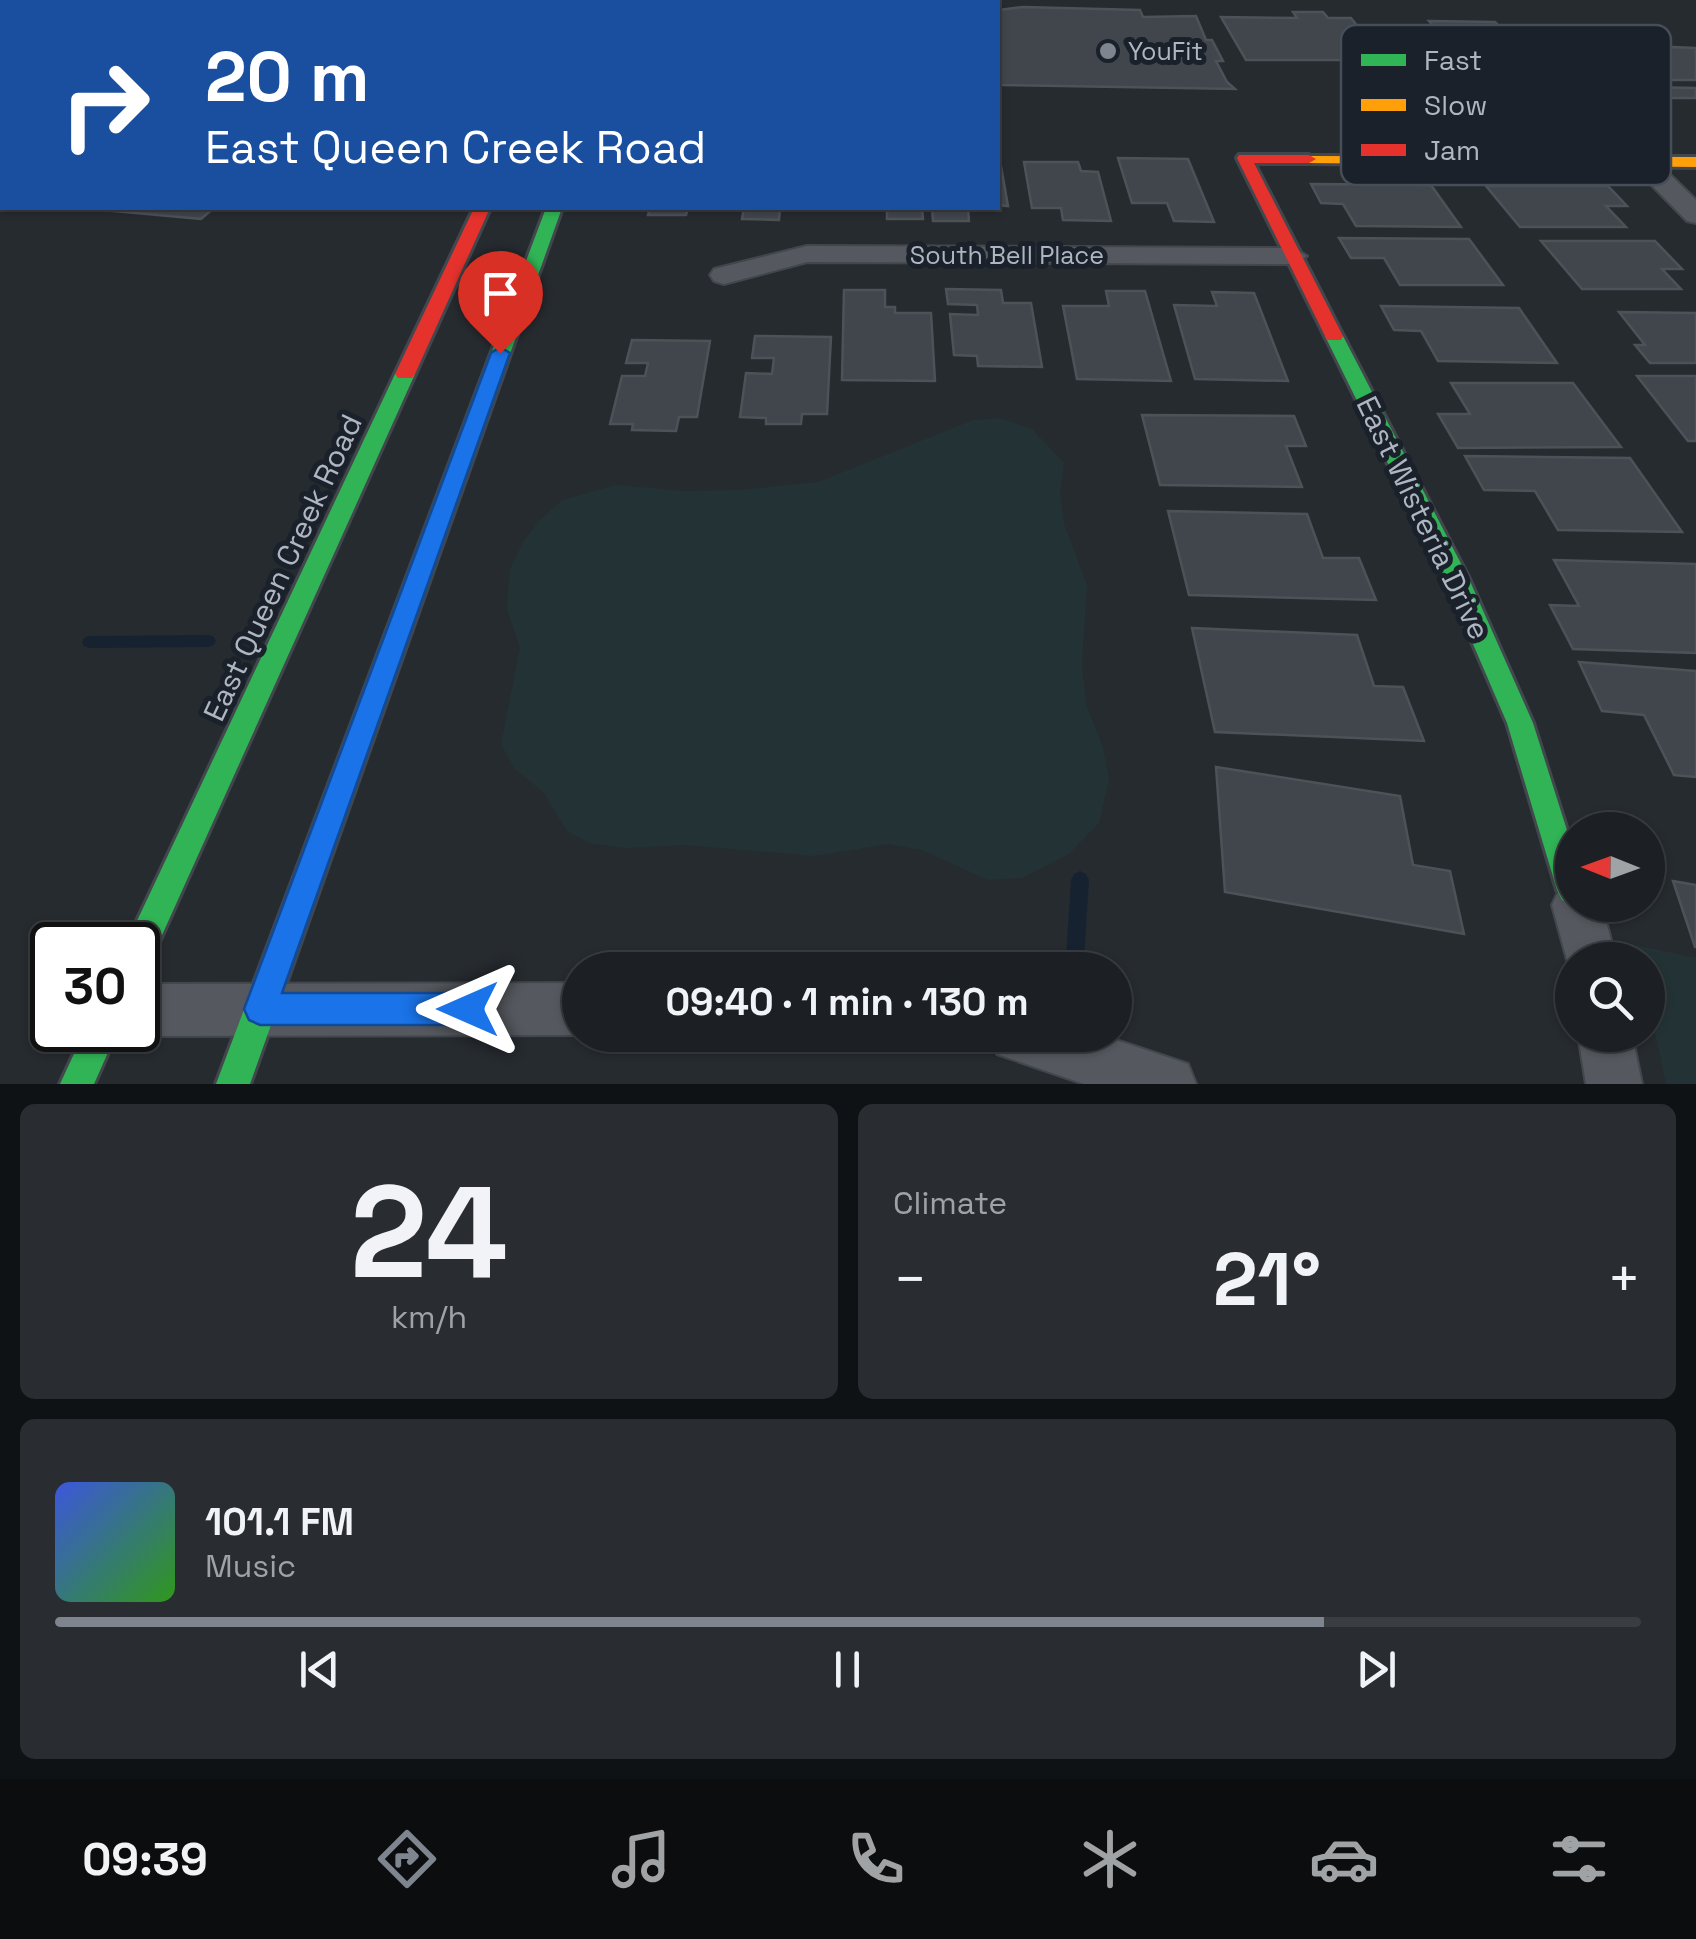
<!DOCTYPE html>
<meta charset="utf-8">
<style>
:root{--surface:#1c2024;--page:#292d31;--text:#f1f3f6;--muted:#a0a3a6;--line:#3a3e41;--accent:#7e858f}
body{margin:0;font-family:"Space Grotesk",sans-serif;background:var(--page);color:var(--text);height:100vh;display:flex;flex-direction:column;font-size:38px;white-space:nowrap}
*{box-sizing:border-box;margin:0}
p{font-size:32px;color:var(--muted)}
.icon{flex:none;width:55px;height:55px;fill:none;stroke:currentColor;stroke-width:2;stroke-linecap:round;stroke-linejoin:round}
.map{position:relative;height:1084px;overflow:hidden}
.drawer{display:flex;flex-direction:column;gap:20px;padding:20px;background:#0f1214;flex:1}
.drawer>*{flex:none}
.hud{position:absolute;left:0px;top:0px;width:1000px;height:210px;box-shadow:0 2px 8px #0004,0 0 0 2px var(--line);background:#1a4fa0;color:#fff;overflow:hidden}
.needle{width:65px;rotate:271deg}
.tools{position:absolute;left:1555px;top:812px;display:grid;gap:20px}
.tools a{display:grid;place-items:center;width:110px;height:110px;border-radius:50%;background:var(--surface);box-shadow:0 2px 8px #0004,0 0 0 2px var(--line);font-size:50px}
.speed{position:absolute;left:30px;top:922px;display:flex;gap:20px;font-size:50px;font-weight:700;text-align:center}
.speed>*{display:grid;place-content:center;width:130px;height:130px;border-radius:50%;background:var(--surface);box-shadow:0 2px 8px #0004,0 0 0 2px var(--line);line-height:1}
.speed .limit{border:5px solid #111;border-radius:15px;background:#fff;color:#111}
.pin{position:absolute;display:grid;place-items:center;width:85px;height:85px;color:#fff;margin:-102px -42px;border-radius:50% 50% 50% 0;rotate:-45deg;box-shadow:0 0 10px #0007}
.pin .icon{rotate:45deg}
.me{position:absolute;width:110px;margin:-55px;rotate:270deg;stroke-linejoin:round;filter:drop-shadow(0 0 8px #0008)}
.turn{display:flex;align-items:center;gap:35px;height:210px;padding:0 40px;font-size:45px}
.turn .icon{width:130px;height:130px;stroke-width:2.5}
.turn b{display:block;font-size:70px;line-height:85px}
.big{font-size:75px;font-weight:700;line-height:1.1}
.drawer .widget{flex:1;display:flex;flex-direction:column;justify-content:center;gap:15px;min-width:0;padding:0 35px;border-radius:15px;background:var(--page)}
.drawer .dial{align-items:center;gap:0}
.dial b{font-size:130px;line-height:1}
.song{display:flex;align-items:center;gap:30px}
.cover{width:120px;height:120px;border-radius:15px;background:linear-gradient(135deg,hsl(230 70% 55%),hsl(110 70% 35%))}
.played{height:10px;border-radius:5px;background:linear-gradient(90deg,var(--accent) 80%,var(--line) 80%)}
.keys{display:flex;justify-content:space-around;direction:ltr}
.heat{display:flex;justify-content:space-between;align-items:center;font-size:55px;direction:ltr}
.drawer .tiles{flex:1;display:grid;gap:20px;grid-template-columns:1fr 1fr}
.widget:last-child{grid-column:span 2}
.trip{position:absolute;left:562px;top:952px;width:570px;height:100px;border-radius:50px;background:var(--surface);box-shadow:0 2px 8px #0004,0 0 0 2px var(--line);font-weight:700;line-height:100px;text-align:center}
.tab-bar{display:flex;height:160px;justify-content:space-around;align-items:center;background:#0b0d0e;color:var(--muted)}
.tab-bar .icon{width:70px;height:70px}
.tab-bar .active{color:var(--accent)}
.tab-bar b{font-size:45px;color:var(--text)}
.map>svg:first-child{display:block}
</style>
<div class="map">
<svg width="1696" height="1084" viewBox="0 0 1696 1084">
<rect width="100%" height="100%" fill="#262b30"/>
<!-- green -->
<path fill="#233335" d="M999,418L1032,429L1064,463L1060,492L1064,524L1087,585L1082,665L1086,704L1103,748L1109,778L1099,823L1069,854L1022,878L988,880L922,850L888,844L814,856L686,845L625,848L590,843L567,831L543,792L515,769L501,744L520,648L507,609L510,569L523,542L539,521L562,500L616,485L685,491L739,490L818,482L973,420Z
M1635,945L1696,958V1084H1666L1648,1001V960H1638Z"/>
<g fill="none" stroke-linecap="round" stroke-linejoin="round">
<!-- stream -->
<path fill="#172231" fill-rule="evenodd" d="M209,635L214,637L216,641L214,645L209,647L89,648L84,646L82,642L84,638L89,636Z
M1080,871L1086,874L1089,880L1084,959L1082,966L1075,968L1068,966L1066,959L1071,880L1074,874Z"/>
</g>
<!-- building -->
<path fill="#40464c" stroke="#4d5258" stroke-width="2.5" d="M1023,7L1140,10L1143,17L1196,16L1206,40H1212L1223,61H1216L1227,82L1235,89L998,85V10Z
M1293,12H1323L1328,18H1351L1384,60H1246L1221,17L1297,18Z
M1429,21L1495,22L1550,75L1476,74Z
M1672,47L1696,48V80H1627L1592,49Z
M0,57H2V200H0Z
M1643,87L1696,88V98H1655Z
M998,155H999L1008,206L998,205Z
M1118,158L1188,159L1214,222L1174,221L1167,203H1132Z
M1024,162H1078L1081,171L1098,172L1111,221L1063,220L1061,208H1032Z
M1311,184L1431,185L1461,227L1356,226L1343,204L1321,203Z
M1486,186H1608L1627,206H1606L1626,227H1520Z
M80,208H214L201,219Z
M650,208H688L686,215H648Z
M744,208H780L779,220L742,219Z
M846,208H922L923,219H887V208Z
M932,208H968L969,221H933Z
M1339,238L1469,239L1503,285H1400L1384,258H1351Z
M1541,241H1655L1682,269H1662L1681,289H1582Z
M946,289L1001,290L1003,303H1031L1042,367L978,366L977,356L954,355L950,314L978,315L977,305L948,304Z
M844,290H885V307H895V313H931L935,381L842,380Z
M1106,291H1145L1171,381L1077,379L1063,306H1109Z
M1212,292L1254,293L1288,381L1195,379L1174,305L1217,306Z
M1381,306L1519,308L1557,363L1438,361L1421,331L1394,330Z
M1619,312L1696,313V363H1650L1635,345H1645Z
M755,336L831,337L827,414H802L801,424H766V418L740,417L746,373L772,374L774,358H752Z
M632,340L710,341L697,417H679L676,431L632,430L633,424H610L622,376H645L648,363H626Z
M1637,376H1696V441H1688Z
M1451,383H1573L1621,447L1458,448L1438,414H1470Z
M1142,415L1294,416L1306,446H1286L1302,487L1160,485Z
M1465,456L1630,458L1682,532L1558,530L1535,491L1484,490Z
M1168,511L1307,514L1323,558H1359L1376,600L1189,595Z
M1554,560L1696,564V653L1573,649L1550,605L1579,606Z
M1192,628L1357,635L1374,686L1403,687L1424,741L1215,732Z
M1579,662L1696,671V777L1674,775L1644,715L1602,711Z
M1216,767L1400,796L1413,865L1450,871L1464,934L1225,892Z
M1673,881L1696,885V947H1695Z"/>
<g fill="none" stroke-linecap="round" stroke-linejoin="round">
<defs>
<path id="street" d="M1643,154L1652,157L1696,200V223L1687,221L1634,167L1630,162L1634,157Z
M807,246L1293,248L1307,256L1293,264L807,262L724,284L714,281L710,275L714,269Z
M1572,882V905H1602L1616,960H1572V978L1552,905L1560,888Z
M580,983V1035L138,1036L122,1030H138V984Z
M989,1035H1101L1188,1064L1196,1084H1084L997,1054Z
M1578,1035H1632L1642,1084H1586Z"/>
<path id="fast" d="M546,208H562L250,1084H216Z
M1334,330L1343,336L1469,579L1533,723L1572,846V904L1562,900L1557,890L1507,723L1445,579L1325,336Z
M405,368L415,374L149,964L138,968V945H126L127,942L395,374Z
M85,1030H118L94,1084H60Z"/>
<path id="slow" d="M1304,156L1696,157V167L1309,163L1302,159Z"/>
<path id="jam" d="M1239,155H1309L1316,159L1309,163H1254L1343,336L1341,340H1327L1325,336L1237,158Z
M474,208H490L415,374L412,378H398L395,374Z"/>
</defs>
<!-- street casing -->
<use href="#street" stroke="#42474d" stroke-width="4"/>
<!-- fast casing -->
<use href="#fast" stroke="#42474d" stroke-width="6"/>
<!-- slow casing -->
<use href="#slow" stroke="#42474d" stroke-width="6"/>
<!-- jam casing -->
<use href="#jam" stroke="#42474d" stroke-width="6"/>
<!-- street -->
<use href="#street" fill="#55595f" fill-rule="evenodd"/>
<!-- fast -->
<use href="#fast" fill="#30b455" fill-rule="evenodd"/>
<!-- slow -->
<use href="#slow" fill="#ff9f0a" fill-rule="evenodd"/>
<!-- jam -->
<use href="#jam" fill="#e5322d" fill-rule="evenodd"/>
</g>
<!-- route -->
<path fill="#1a73e8" stroke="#114b97" stroke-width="2.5" d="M500,347L510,353L282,993H468L479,998L484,1009L479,1021L468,1025H260L249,1020L244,1009L491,353Z"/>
<!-- markers -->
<circle fill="#7e858f" stroke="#1a212a" stroke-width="4" cx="1108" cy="51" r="10"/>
<g text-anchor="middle" stroke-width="10" stroke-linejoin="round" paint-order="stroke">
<!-- far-poi labels -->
<g font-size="25" fill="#aeb6c2" stroke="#1a212a" text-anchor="start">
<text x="1128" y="60">YouFit</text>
</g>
<!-- far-street labels -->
<g font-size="25" fill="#aeb6c2" stroke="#1a212a">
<text x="1007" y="264">South Bell Place</text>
</g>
<!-- street labels -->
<g font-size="30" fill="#aeb6c2" stroke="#1a212a">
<text transform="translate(1423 518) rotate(64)" y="10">East Wisteria Drive</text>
<text transform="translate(283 568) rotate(-65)" y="10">East Queen Creek Road</text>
</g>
</g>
<!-- legend -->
<rect x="1341" y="25" width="330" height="160" rx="15" fill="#1a212a" stroke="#464e58" stroke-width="2.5"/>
<rect x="1361" y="54" width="45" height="12" fill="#30b455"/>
<rect x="1361" y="99" width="45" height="12" fill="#ff9f0a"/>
<rect x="1361" y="144" width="45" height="12" fill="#e5322d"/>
<g font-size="28" fill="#aeb6c2">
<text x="1424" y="70">Fast</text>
<text x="1424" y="115">Slow</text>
<text x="1424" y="160">Jam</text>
</g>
</svg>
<div class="tools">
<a><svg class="needle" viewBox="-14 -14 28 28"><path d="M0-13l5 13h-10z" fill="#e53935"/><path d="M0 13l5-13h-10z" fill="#a0a3a6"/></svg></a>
<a><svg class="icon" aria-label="search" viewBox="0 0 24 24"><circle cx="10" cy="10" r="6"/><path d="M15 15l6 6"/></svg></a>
</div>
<div class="speed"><div class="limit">30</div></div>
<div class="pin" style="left:500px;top:353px;background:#d93025"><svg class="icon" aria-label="arrive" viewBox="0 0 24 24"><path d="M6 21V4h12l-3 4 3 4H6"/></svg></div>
<svg class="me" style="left:468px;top:1009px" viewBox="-20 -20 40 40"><path d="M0-17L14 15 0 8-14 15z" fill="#1a73e8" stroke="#fff" stroke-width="4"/></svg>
<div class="trip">09:40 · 1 min · 130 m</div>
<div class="hud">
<div class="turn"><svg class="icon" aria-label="right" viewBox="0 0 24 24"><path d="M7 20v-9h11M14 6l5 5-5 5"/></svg><div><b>20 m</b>East Queen Creek Road</div></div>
</div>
</div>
<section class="drawer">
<div class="tiles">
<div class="widget dial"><b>24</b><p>km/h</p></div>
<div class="widget"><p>Climate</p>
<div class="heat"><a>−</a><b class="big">21°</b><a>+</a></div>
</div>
<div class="widget">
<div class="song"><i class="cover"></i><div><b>101.1 FM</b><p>Music</p></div></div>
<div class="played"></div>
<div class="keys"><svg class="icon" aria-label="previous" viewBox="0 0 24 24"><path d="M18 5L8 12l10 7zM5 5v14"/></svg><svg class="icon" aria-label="pause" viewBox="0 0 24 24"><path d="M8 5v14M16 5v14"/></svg><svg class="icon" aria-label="next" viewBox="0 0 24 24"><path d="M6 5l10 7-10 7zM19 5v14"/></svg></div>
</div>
</div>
</section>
<nav class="tab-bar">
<b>09:39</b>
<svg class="icon active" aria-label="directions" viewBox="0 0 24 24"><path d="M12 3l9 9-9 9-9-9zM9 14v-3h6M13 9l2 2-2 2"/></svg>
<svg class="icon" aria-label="music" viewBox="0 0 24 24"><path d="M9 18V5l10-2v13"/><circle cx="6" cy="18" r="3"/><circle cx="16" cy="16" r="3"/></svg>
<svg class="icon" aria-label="phone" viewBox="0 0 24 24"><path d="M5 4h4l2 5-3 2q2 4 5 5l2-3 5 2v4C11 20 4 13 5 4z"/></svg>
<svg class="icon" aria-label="climate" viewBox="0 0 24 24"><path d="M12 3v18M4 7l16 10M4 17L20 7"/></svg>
<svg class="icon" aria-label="car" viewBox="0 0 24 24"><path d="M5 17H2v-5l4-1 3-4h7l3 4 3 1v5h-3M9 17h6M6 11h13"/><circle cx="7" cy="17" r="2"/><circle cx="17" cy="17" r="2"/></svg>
<svg class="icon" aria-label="filters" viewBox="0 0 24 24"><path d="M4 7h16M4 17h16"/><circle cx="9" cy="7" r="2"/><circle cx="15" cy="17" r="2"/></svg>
</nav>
